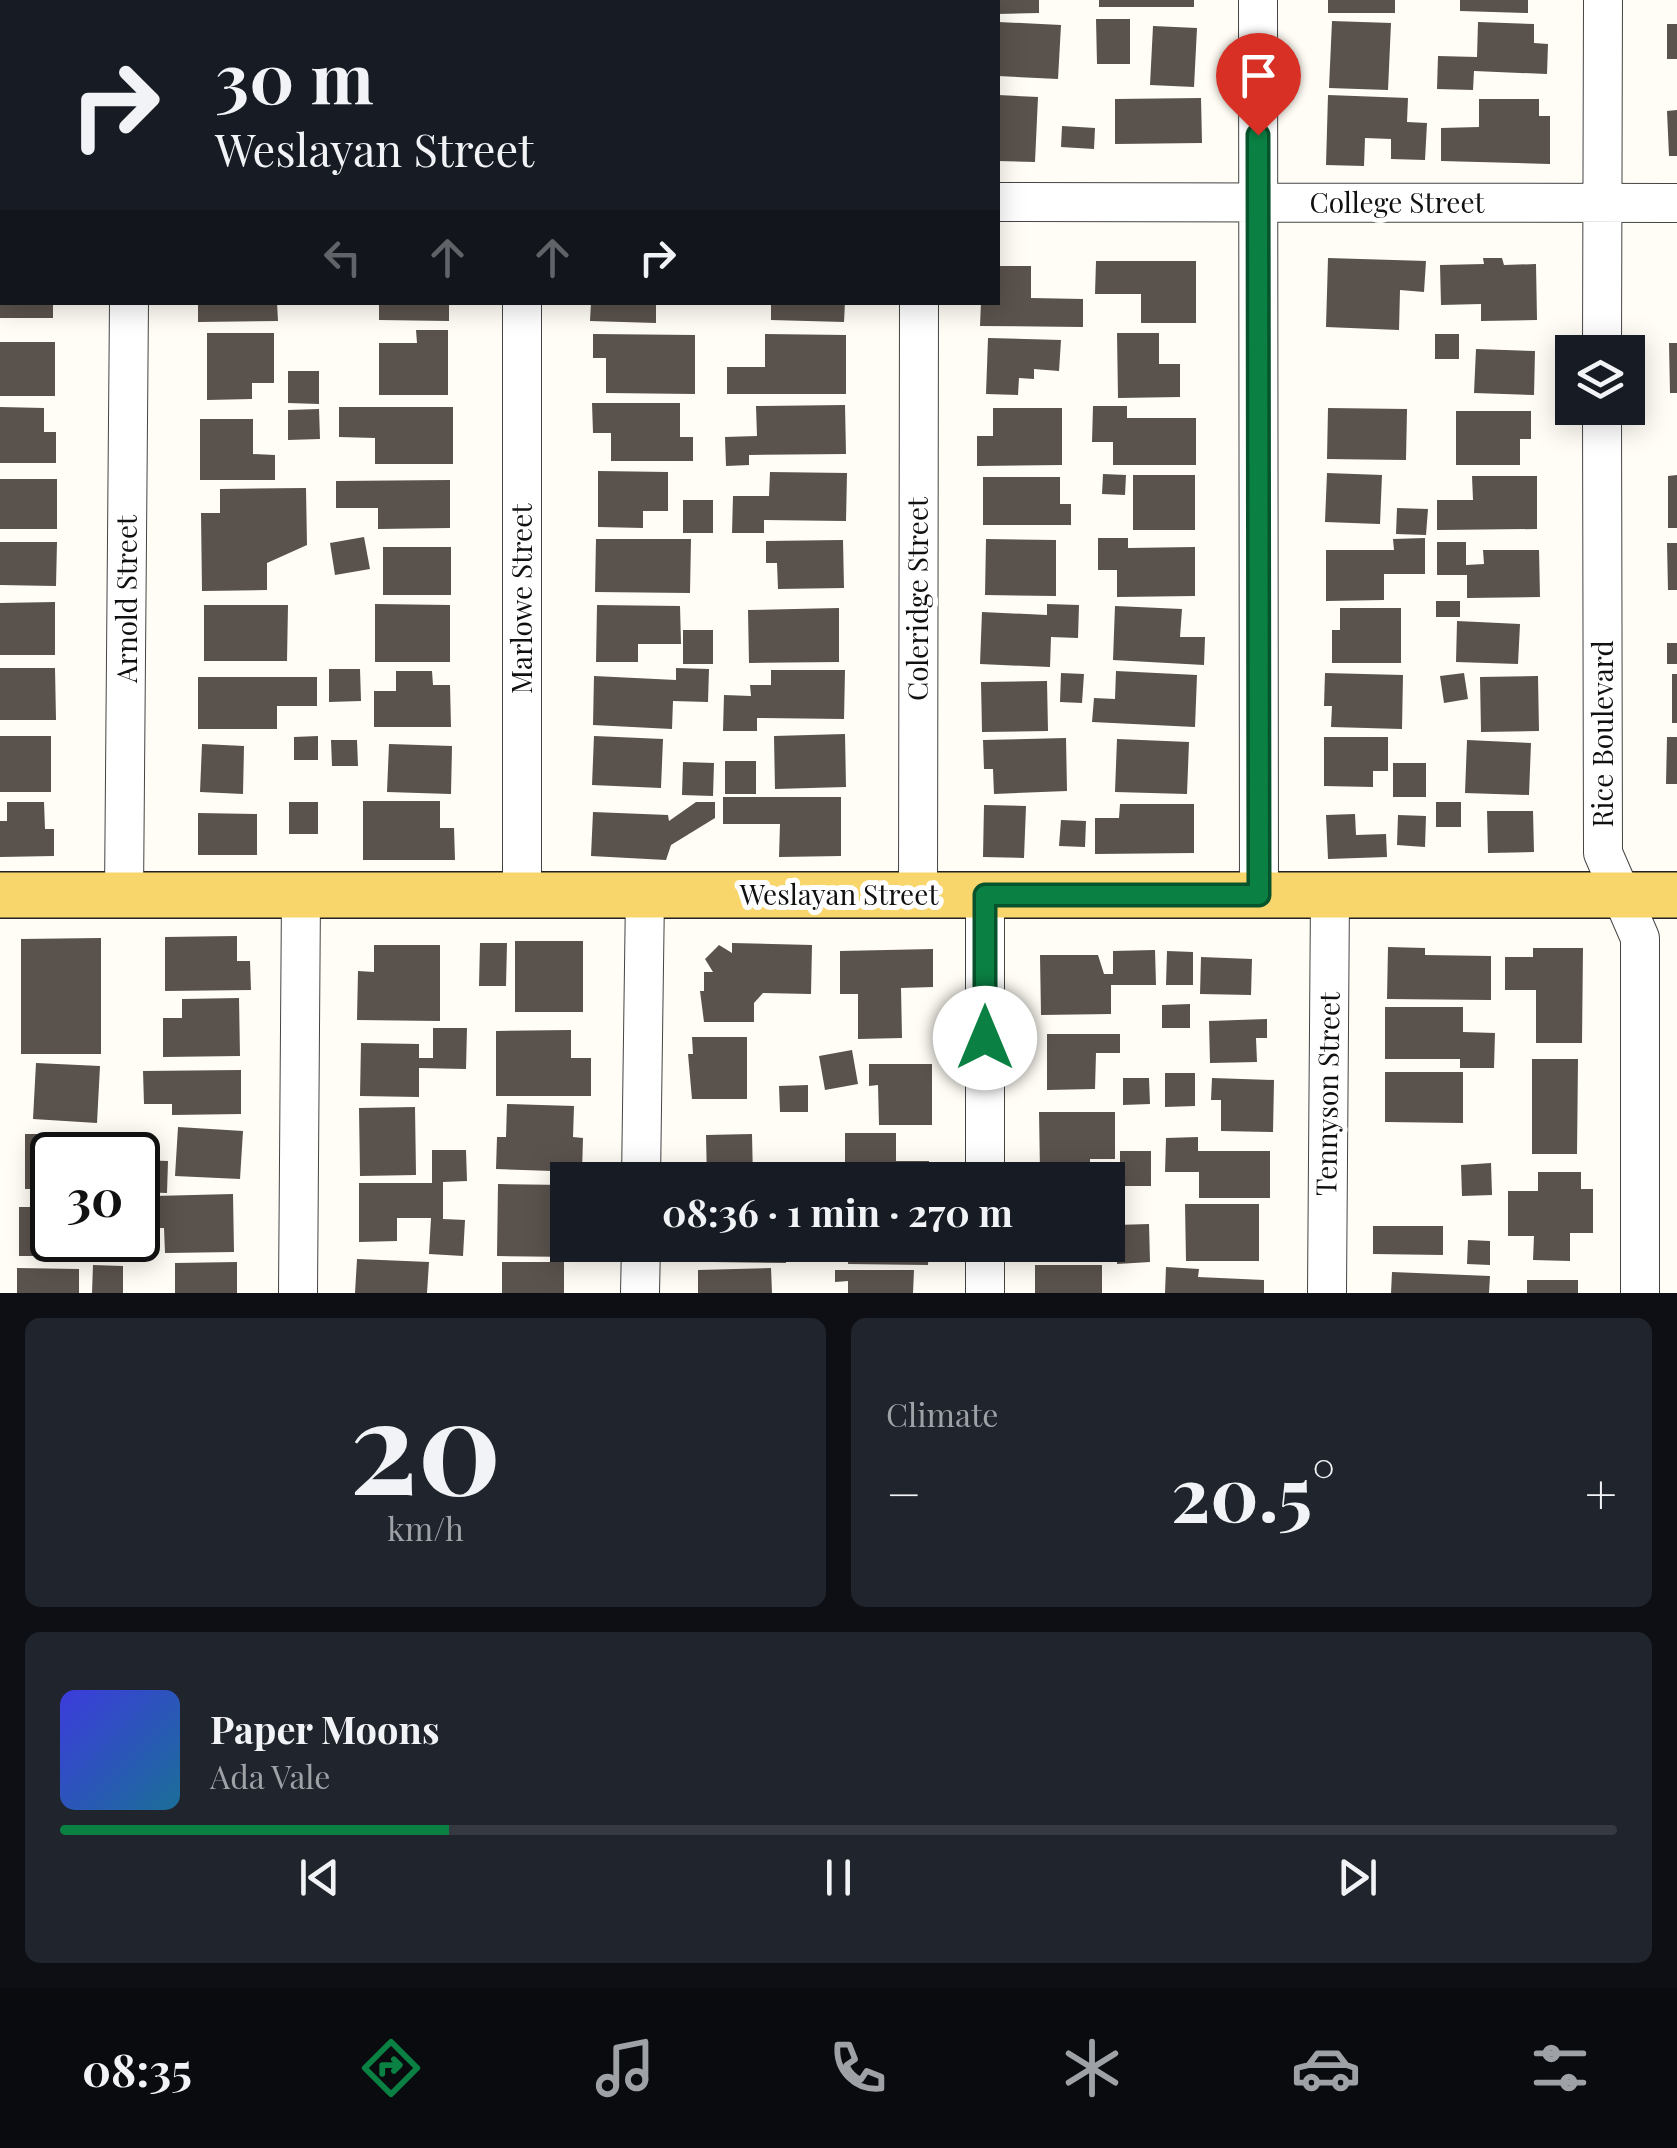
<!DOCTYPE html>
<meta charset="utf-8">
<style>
:root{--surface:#171b24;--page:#20242c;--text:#f1f3f6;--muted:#9ea1a6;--line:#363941;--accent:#0b8043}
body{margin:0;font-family:"Playfair Display",serif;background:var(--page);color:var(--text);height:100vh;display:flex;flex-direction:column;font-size:38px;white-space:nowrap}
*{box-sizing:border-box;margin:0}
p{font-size:32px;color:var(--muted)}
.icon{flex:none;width:55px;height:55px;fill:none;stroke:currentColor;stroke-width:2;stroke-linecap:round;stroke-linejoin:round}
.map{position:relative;height:1293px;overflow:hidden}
.side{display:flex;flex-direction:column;gap:25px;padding:25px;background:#0d0f14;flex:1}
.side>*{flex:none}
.hud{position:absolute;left:0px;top:0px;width:1000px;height:305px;box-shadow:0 5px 25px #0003;background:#171b24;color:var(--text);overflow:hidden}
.tools{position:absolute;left:1555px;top:335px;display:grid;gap:20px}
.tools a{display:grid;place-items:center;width:90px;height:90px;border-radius:0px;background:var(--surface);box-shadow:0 5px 25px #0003;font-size:50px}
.speed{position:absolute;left:30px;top:1132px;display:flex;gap:20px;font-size:50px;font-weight:700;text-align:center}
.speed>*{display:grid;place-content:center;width:130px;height:130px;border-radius:50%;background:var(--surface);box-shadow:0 5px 25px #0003;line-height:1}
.speed .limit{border:5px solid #111;border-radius:15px;background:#fff;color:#111}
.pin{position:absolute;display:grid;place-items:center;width:85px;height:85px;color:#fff;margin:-102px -42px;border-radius:50% 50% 50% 0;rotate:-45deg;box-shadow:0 0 10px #0007}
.pin .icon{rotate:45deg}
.me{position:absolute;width:110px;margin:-55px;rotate:0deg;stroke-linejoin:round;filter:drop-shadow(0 0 8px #0008)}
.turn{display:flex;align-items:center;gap:35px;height:210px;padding:0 50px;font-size:45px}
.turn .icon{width:130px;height:130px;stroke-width:2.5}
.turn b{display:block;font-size:70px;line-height:85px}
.lanes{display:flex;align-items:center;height:95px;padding:0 50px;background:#0003;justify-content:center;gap:50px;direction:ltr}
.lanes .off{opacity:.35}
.big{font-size:75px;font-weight:700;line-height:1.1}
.side .card{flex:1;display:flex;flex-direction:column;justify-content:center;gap:15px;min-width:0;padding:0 35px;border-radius:15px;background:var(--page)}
.side .dial{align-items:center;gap:0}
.dial b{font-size:130px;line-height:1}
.song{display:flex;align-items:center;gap:30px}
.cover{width:120px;height:120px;border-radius:15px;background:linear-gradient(135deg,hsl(240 70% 55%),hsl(200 70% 35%))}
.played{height:10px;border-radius:5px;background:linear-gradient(90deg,var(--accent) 25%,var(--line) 25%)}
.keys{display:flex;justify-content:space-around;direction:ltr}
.heat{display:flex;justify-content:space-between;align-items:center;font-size:55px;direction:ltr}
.side .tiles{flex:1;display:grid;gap:25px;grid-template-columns:1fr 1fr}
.card:last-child{grid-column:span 2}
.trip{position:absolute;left:550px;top:1162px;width:575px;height:100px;border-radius:0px;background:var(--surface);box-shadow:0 5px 25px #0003;font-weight:700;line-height:100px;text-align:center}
.tab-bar{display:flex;height:160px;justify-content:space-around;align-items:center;background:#090b0e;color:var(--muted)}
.tab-bar .icon{width:70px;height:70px}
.tab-bar .selected{color:var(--accent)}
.tab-bar b{font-size:45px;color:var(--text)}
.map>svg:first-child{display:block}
</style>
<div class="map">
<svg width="1677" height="1293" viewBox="0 0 1677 1293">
<rect width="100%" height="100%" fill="#fffdf5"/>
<!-- building -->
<path fill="#5a524d" d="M998,0H1039V13L998,14Z
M1099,0H1194V7H1099Z
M1328,0H1395V13H1328Z
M1460,0H1528V13L1460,11Z
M1096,19H1130V64H1097Z
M1332,21L1391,23L1388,90L1329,88Z
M998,22L1061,25L1058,79L998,76Z
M1478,22L1534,24V43L1548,44L1547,74L1474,71L1473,90L1437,89L1438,56L1477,57Z
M1667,24H1677V59H1667Z
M1153,26L1197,28L1194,87L1150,85Z
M998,95L1038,97L1035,162L998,161Z
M1328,95L1408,98L1407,122L1427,123L1425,160L1391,159V139L1365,138L1364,166L1326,165Z
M1201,98L1202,143L1115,144V99Z
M1479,99H1539V116H1550V164L1441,161V128L1479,127Z
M1677,110V156H1669L1667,111Z
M1062,126L1095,128L1094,149L1061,147Z
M1328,258L1426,261L1424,292L1400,290L1399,330L1326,327Z
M1483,258H1502L1504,265L1536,264L1537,320L1481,321V304L1441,305L1440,265L1484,264Z
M1096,261H1196V323H1141V294H1095Z
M998,266H1031V298L1083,299V327L980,326L981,302H998Z
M0,302H53V318H0Z
M198,302H277L278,321L198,322Z
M379,302H449V321L379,320Z
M591,302H656V323L590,321Z
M771,302H845L844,322L771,320Z
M416,330H448V395H379V343H417Z
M207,333H274V383H252V399L207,400Z
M1117,333H1159V364H1180V397L1118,398Z
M593,334L695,335V394L606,393V358H593Z
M765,334L846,335V394H727V367H765Z
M1435,334H1459V359H1435Z
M988,338L1061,340L1059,371L1034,369V379L1019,378L1018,395L986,394Z
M0,342H55V396H0Z
M1669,343H1677V393H1670Z
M1476,349L1535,351L1534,395L1474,393Z
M288,371H319V404L288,403Z
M592,403H680V437H693V461H611V433H593Z
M845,405L846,454L749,455V465L726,466L725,437L757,436L756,406Z
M1093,406H1127V418H1196V465H1113V442H1092Z
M0,407L44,408V432H56V463H0Z
M339,407H453V464H375V438L339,437Z
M993,408H1062V465L977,466V436H993Z
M1328,408L1407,409L1406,460L1327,459Z
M319,409L320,439L288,440V410Z
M1456,411H1531V439H1520V465H1456Z
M200,419H253V454L275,455V480H200Z
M598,471L668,472V511H643V528L598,527Z
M770,472L847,473L846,521L764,520V533H732L733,496H769Z
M1327,473L1382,475L1380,524L1325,522Z
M1103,474L1126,475L1125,495L1102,494Z
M1133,475H1195V530H1133Z
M1677,475V528H1668V476Z
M1472,476H1537V529L1437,530V500H1473Z
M983,477H1060V504H1071V525H983Z
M0,479H57V529H0Z
M450,480V528L378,529V508H336V481Z
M306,488L307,545L267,563V590L202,591L201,513H220V489Z
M683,500H713V533H683Z
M1397,508L1428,509L1426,535L1396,534Z
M364,537L370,569L335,575L330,543Z
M1098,538H1128V548L1195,547V596L1117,597V570H1098Z
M1425,538V574H1384V600L1326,601V550H1394L1393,539Z
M596,539H691L690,593L595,592Z
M986,539L1056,540V596L985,595Z
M843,540L844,588L778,589L777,563H766V541Z
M0,542H57L56,586L0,585Z
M1437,542H1466V565L1484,564L1483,550H1539L1540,597L1467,598V575H1437Z
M1667,543H1677V590H1668Z
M383,547H451V595H383Z
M1436,601H1460V617H1436Z
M55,602V655H0V603Z
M375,604L450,605V662H375Z
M1047,604L1079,605L1078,638L1051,637L1050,667L980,664L982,612L1047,615Z
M204,605H288L287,661H204Z
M597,605L680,606L681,644H638V662H596Z
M1115,606L1182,609L1180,637H1205L1204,665L1113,660Z
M839,608V662L749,663L748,610Z
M1340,608H1401V663H1332V630H1340Z
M1457,621L1520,624L1518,664L1456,662Z
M683,630H713V664H683Z
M1667,643H1677V664H1667Z
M0,668H55L56,720H0Z
M676,668L709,669L708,702L673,701L672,729L593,725L594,676L676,680Z
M329,669H360L361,701L329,702Z
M771,670H845L844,719L757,718V731H723L724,695L751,696L750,685H771Z
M396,671H432L433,685H450L451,727H374V691H396Z
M1116,671L1197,675L1195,727L1092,722L1094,698L1115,699Z
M1061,673L1084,674L1082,703L1060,702Z
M1325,673L1403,675L1402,729L1331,727L1332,706H1324Z
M1464,673L1468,699L1444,703L1440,676Z
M1672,674H1677V723H1672Z
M1538,676L1539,731L1481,732L1480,677Z
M198,677H317V706H277V729H198Z
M1047,681L1048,731L982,732L981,682Z
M845,734L846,787L775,789L774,736Z
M0,736H51V792H0Z
M318,736V760H294V737Z
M594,736L663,739L661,788L592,785Z
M1324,737H1388V771H1373V787L1324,786Z
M1667,737H1677V784H1666Z
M1066,738L1067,791L994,794L993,769H984L983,740Z
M1117,739L1189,742L1187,794L1115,792Z
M331,740H357L358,766H332Z
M1467,740L1531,743L1529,795L1465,793Z
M202,744L244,746L243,794L200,792Z
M389,744L452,746L451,794L387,792Z
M725,761H756V794H725Z
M683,762L714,763L713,796L682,795Z
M1393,763H1426V797H1393Z
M723,797H841V856L779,857L780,824H723Z
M363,801H440V828H454L455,860H363Z
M7,802H44L45,829H54V856L0,857V821H7Z
M289,802H318V834H289Z
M696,802H715V818L671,845L666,860L591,856L593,812L668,815L669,821Z
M1436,802H1461V827H1436Z
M1120,804H1194V853L1095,854V818H1119Z
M984,805L1026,806L1024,858L983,857Z
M1487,811H1533L1534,852L1488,853Z
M198,813L257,814V855H198Z
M1355,814L1356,835L1386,834L1387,857L1328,859L1326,815Z
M1398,815L1426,816L1425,847L1397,845Z
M1061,820L1086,821L1085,847L1059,846Z
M237,936V961H250L251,990L165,991V937Z
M101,938V1054H21V939Z
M515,941H583V1012H515Z
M480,943H507L506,986H479Z
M732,943L812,945L811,994L763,993L754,1003V1022H704L700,991H704V972H713L705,959L719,945L732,953Z
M374,945H440V1021L357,1020L358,971L374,972Z
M1388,947L1425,948V955L1491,956V1000L1387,999Z
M1533,948H1583L1582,1043H1536V990H1505V957H1533Z
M933,949V987L901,988L902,1038L858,1039V994H840V951Z
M1155,950L1156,985H1111V1014L1041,1015L1040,955H1098L1104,974H1113V951Z
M1167,951L1193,952V985H1166Z
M1201,957L1252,959L1251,995L1200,994Z
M239,998L240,1056L163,1057V1018H182V999Z
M1190,1004V1028H1162V1005Z
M1385,1007H1463V1032L1495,1033L1494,1068H1460V1059H1385Z
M1267,1019V1038H1256L1257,1062L1210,1063L1209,1021Z
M433,1028H467L466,1069L419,1068V1097L360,1096L361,1043L419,1044V1058H433Z
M571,1030V1058H591V1096H496V1031Z
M1047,1034H1120V1053H1096L1095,1089L1047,1090Z
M692,1037H747V1099H692L688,1054H693Z
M852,1050L858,1084L825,1090L819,1056Z
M1532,1059H1578L1577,1154H1532Z
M36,1063L100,1066L97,1123L33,1119Z
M869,1064H932V1125H879L878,1085L869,1086Z
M241,1070V1114L172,1115V1104H144L143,1071Z
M1385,1072H1463V1123L1385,1122Z
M1165,1073H1195V1106L1165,1107Z
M1123,1078H1149L1150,1104L1123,1105Z
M1212,1078L1274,1080L1273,1132L1221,1131V1100H1211Z
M808,1085V1112H780L779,1086Z
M507,1104L574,1106L573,1137L583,1138L582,1172L496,1169L497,1137H506Z
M415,1107L416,1175L360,1176L359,1108Z
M1039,1112H1115V1159H1090V1170L1040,1171Z
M178,1127L243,1131L240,1179L175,1176Z
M845,1133H896V1161H929L930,1180H845Z
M25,1134H107V1155H52V1189H25Z
M752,1134L753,1180H707L706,1135Z
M1198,1137V1151H1270V1198H1199V1172H1165L1166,1138Z
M432,1150H466L467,1181L443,1182V1219L465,1220L463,1256L429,1254L431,1218H397V1241L359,1242V1183H432Z
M1120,1151H1151V1186H1120Z
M138,1160L168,1161L167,1193L138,1192Z
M1491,1163L1492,1195L1462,1196L1461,1165Z
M1538,1172H1581V1189H1593V1233H1570V1261L1533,1260L1534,1236H1508V1191H1538Z
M498,1184L568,1185V1245H576V1257L497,1256Z
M233,1194L234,1252L165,1253L164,1228H154V1196Z
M1185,1204H1259V1261H1186Z
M19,1207H52V1240H61V1256H19Z
M1149,1224L1150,1262L1117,1264L1116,1225Z
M1373,1226H1443V1255L1373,1254Z
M1468,1240L1490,1241V1265L1467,1264Z
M714,1245H786V1263L713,1262Z
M849,1245H929L928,1265L848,1264Z
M1039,1245H1103V1250H1039Z
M357,1259L429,1262L427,1293H355Z
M237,1262V1293H175V1263Z
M502,1262H564V1293H502Z
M93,1265L123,1266V1293H92Z
M1035,1265H1102V1293H1035Z
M1166,1267L1199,1269L1198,1277L1264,1280V1293H1165Z
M17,1268L79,1269V1293H17Z
M771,1268L772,1293H698V1270Z
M835,1270H914L913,1293H848V1281L835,1282Z
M1392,1272L1490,1276L1489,1293H1391Z
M1527,1280H1578V1293H1527Z"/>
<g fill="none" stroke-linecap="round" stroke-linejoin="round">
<defs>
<path id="minor" d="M130,0V2
M1258,0L1259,895
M523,2V0
M919,2V0
M0,202H2
M998,202L1677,203
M1602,352L1603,0
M1602,408L1603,853L1640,938V1293
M124,895L129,302
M522,895V302
M918,895L919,302
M985,895V1180
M641,1180L645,895
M985,1245V1293
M298,1293L301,896
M640,1293L641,1245
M1327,1293L1330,895"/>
<path id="major" d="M0,895H1677"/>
</defs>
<!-- minor casing -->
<use href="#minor" stroke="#444" stroke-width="40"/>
<!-- major casing -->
<use href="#major" stroke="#222" stroke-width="48"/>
<!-- minor -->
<use href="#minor" stroke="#fff" stroke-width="38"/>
<!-- major -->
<use href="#major" stroke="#f9d66b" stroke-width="45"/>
</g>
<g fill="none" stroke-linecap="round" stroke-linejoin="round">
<defs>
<path id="route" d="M985,1038V895H1259L1258,135"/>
</defs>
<!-- route casing -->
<use href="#route" stroke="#07532c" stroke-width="25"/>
<!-- route -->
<use href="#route" stroke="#0b8043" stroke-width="18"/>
</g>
<g text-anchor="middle" stroke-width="10" stroke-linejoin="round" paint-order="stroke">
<!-- street labels -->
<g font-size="28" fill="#111" stroke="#fff">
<text x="1397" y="213">College Street</text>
<text transform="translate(127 599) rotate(-90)" y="10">Arnold Street</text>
<text transform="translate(522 599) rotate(-90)" y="10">Marlowe Street</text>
<text transform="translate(918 599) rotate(-90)" y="10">Coleridge Street</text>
<text transform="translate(1603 734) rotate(-90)" y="10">Rice Boulevard</text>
<text x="839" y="905">Weslayan Street</text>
<text transform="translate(1328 1094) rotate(-89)" y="10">Tennyson Street</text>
</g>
</g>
</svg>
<div class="tools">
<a><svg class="icon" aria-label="layers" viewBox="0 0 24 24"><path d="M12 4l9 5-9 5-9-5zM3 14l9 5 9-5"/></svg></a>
</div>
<div class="speed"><div class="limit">30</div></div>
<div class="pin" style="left:1258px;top:135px;background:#d93025"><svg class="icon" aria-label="arrive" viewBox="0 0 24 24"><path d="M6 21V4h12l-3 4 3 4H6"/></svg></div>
<svg class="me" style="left:985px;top:1038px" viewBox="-20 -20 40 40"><circle r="19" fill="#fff"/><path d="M0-13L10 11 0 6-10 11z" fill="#0b8043"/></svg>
<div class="trip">08:36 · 1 min · 270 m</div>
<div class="hud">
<div class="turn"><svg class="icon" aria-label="right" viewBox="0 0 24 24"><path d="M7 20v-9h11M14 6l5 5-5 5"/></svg><div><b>30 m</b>Weslayan Street</div></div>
<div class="lanes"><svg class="icon off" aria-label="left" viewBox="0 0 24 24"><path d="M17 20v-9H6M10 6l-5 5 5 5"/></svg><svg class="icon off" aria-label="ahead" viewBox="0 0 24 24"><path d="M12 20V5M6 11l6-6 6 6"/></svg><svg class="icon off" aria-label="ahead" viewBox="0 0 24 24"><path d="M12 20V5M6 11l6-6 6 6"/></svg><svg class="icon" aria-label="right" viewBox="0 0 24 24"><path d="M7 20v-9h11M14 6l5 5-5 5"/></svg></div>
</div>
</div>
<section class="side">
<div class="tiles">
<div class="card dial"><b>20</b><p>km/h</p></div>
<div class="card"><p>Climate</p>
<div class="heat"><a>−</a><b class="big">20.5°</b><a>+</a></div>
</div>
<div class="card">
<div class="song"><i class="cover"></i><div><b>Paper Moons</b><p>Ada Vale</p></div></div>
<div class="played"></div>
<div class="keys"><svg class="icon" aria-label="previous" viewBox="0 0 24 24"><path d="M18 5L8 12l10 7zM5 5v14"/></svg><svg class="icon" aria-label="pause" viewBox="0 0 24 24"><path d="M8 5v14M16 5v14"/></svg><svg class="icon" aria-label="next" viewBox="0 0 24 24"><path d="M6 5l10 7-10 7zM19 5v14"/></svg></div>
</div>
</div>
</section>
<nav class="tab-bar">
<b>08:35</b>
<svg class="icon selected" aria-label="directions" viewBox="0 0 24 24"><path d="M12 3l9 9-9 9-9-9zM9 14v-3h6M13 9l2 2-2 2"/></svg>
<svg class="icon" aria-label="music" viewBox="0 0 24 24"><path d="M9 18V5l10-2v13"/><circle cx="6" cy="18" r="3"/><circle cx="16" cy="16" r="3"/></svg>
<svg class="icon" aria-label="phone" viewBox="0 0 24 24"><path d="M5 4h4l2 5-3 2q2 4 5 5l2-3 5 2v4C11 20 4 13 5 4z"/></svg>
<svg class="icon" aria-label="climate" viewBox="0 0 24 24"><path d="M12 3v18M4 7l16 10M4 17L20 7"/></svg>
<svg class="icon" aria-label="car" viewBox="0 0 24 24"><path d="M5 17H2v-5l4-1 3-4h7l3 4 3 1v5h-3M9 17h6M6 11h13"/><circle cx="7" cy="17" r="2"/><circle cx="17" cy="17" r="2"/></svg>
<svg class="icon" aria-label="filters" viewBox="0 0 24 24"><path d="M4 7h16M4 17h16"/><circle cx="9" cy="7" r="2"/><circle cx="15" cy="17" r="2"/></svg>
</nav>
